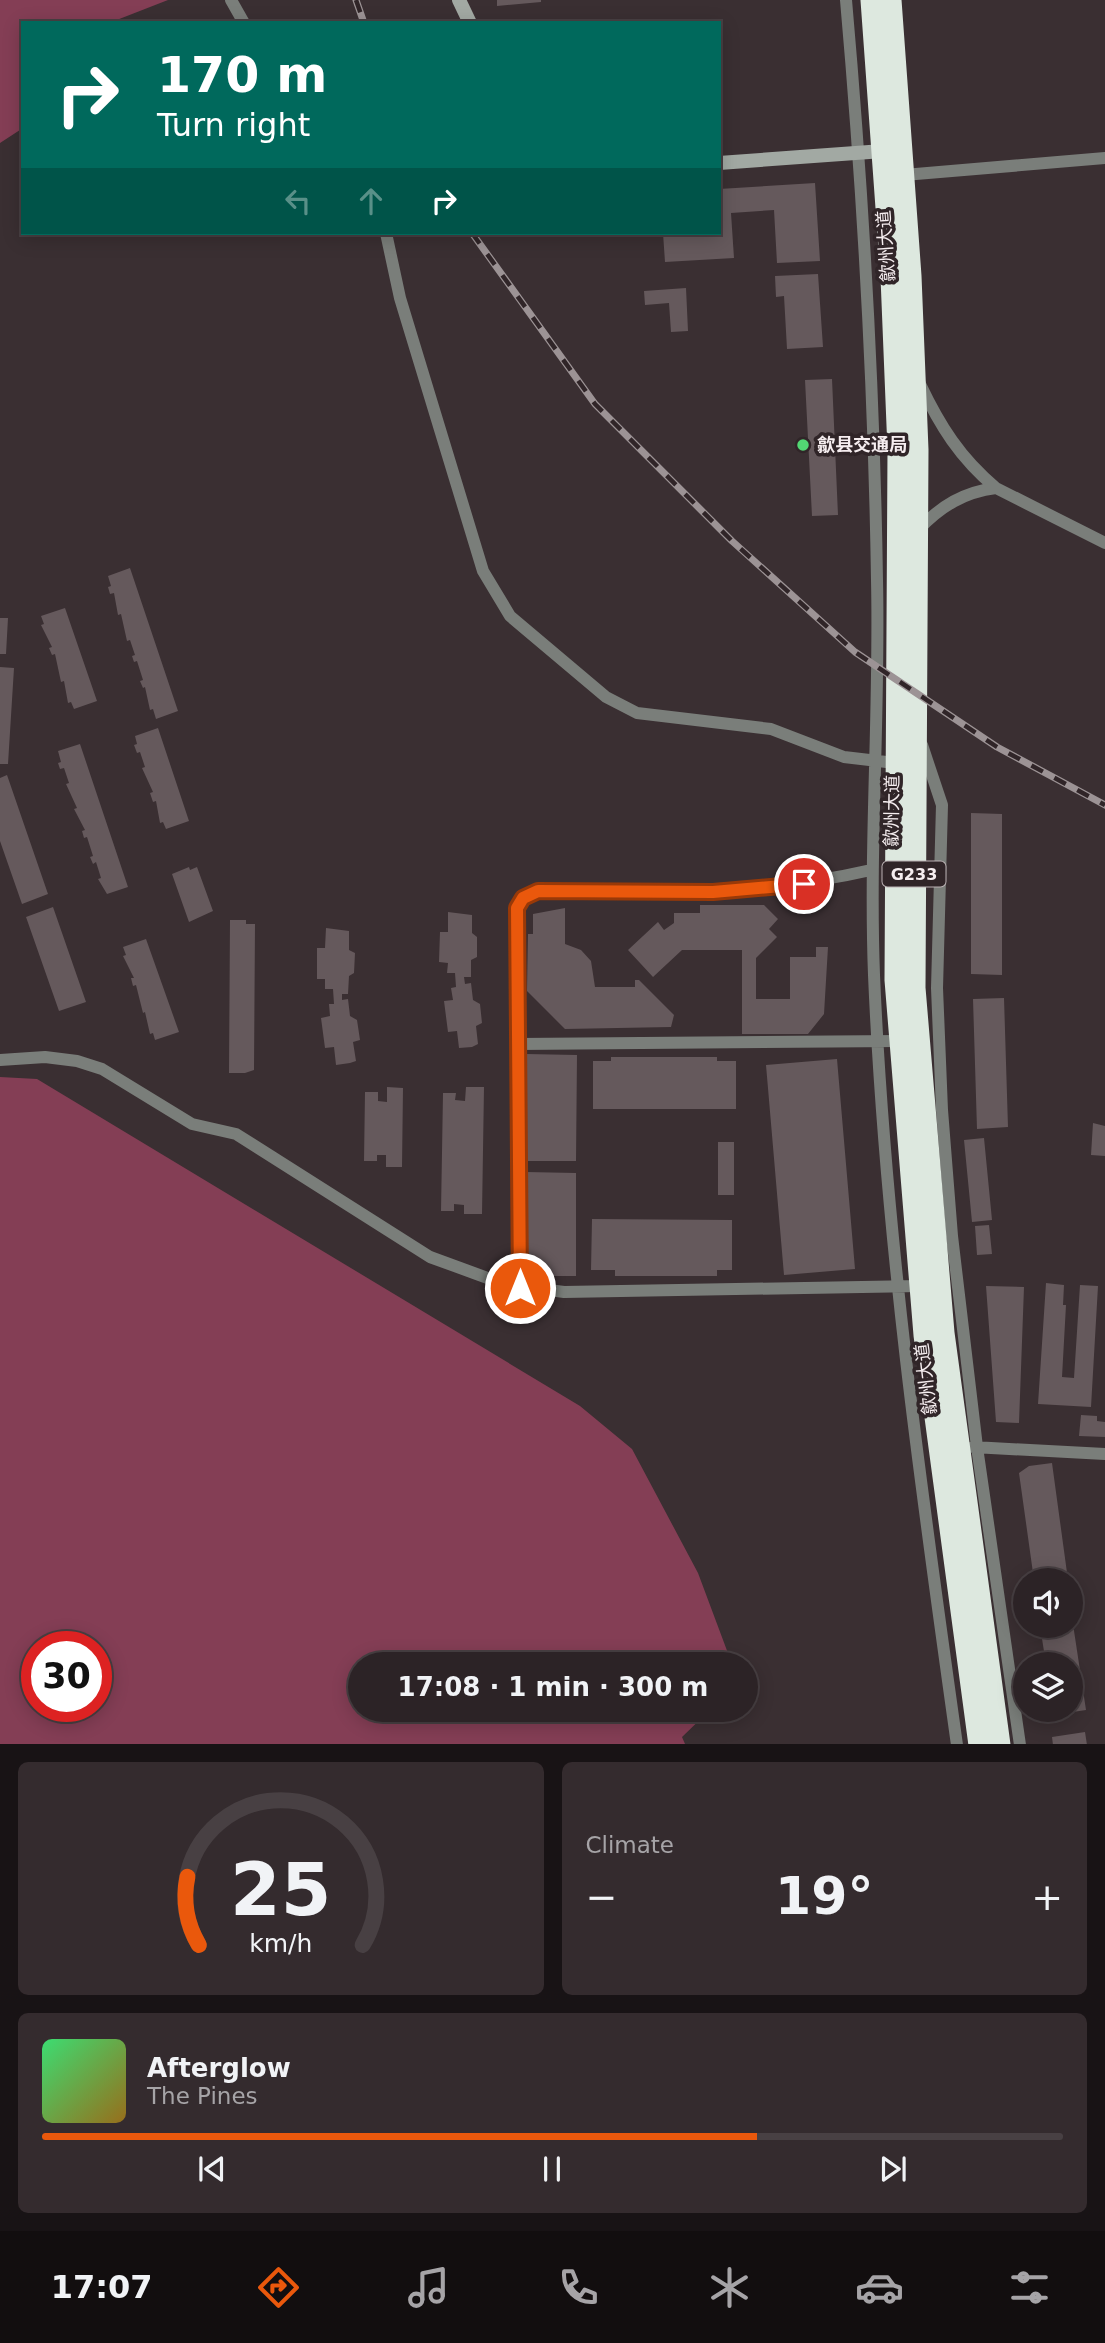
<!DOCTYPE html>
<meta charset="utf-8">
<style>
:root{--surface:#2c2326;--page:#342b2e;--text:#f1f3f6;--muted:#a6a4a7;--line:#484043;--accent:#ea580c}
body{margin:0;font-family:"DejaVu Sans","Noto Sans SC",sans-serif;background:var(--page);color:var(--text);height:100vh;display:flex;flex-direction:column;font-size:26px;white-space:nowrap}
*{box-sizing:border-box;margin:0}
p{font-size:23px;color:var(--muted)}
.icon{flex:none;width:38px;height:38px;fill:none;stroke:currentColor;stroke-width:2;stroke-linecap:round;stroke-linejoin:round}
.map{position:relative;height:1744px;overflow:hidden}
.details{display:flex;flex-direction:column;gap:18px;padding:18px;background:#181315;flex:1}
.details>*{flex:none}
.banner{position:absolute;left:21px;top:21px;width:700px;height:214px;border-radius:0px;box-shadow:0 4px 18px #0003,0 0 0 2px var(--line);background:#00695c;color:#fff;overflow:hidden}
.controls{position:absolute;left:1013px;top:1568px;display:grid;gap:14px}
.controls a{display:grid;place-items:center;width:70px;height:70px;border-radius:50%;background:var(--surface);box-shadow:0 4px 18px #0003,0 0 0 2px var(--line);font-size:35px}
.speed{position:absolute;left:21px;top:1631px;display:flex;gap:14px;font-size:35px;font-weight:700;text-align:center}
.speed>*{display:grid;place-content:center;width:91px;height:91px;border-radius:50%;background:var(--surface);box-shadow:0 4px 18px #0003,0 0 0 2px var(--line);line-height:1}
.speed .limit{border:10px solid #d22;background:#fff;color:#111}
.pin{position:absolute;display:grid;place-items:center;width:60px;height:60px;color:#fff;margin:-30px;border:4px solid #fff;border-radius:50%;box-shadow:0 2px 7px #0007}
.me{position:absolute;width:77px;margin:-38px;rotate:0deg;stroke-linejoin:round;filter:drop-shadow(0 0 5px #0008)}
.turn{display:flex;align-items:center;gap:24px;height:147px;padding:0 21px;font-size:32px}
.turn .icon{width:91px;height:91px;stroke-width:2.5}
.turn b{display:block;font-size:49px;line-height:60px}
.lanes{display:flex;align-items:center;height:66px;padding:0 21px;background:#0003;justify-content:center;gap:35px;direction:ltr}
.lanes .off{opacity:.35}
.big{font-size:52px;font-weight:700;line-height:1.1}
.details .tile{flex:1;display:flex;flex-direction:column;justify-content:center;gap:10px;min-width:0;padding:0 24px;border-radius:10px;background:var(--page)}
.details .dial{align-items:center;gap:0}
.dial svg{height:182px;overflow:visible;fill:none;stroke:var(--line);stroke-width:7;stroke-linecap:round;text-anchor:middle}
.dial text{fill:var(--text);stroke:none}
.song{display:flex;align-items:center;gap:21px}
.cover{width:84px;height:84px;border-radius:10px;background:linear-gradient(135deg,hsl(140 70% 55%),hsl(40 70% 35%))}
.played{height:7px;border-radius:4px;background:linear-gradient(90deg,var(--accent) 70%,var(--line) 70%)}
.keys{display:flex;justify-content:space-around;direction:ltr}
.heat{display:flex;justify-content:space-between;align-items:center;font-size:38px;direction:ltr}
.details .tiles{flex:1;display:grid;gap:18px;grid-template-columns:1fr 1fr}
.tile:last-child{grid-column:span 2}
.trip{position:absolute;left:348px;top:1652px;width:410px;height:70px;border-radius:35px;background:var(--surface);box-shadow:0 4px 18px #0003,0 0 0 2px var(--line);font-weight:700;line-height:70px;text-align:center}
.menu{display:flex;height:112px;justify-content:space-around;align-items:center;background:#120e0f;color:var(--muted)}
.menu .icon{width:49px;height:49px}
.menu .on{color:var(--accent)}
.menu b{font-size:32px;color:var(--text)}
.map>svg:first-child{display:block}
</style>
<div class="map">
<svg width="1105" height="1745" viewBox="0 0 1105 1745">
<rect width="100%" height="100%" fill="#3a2f32"/>
<!-- forest -->
<path fill="#843e55" fill-rule="evenodd" d="M0,0H168L109,23H23V128L0,143Z
M0,1077L37,1079L580,1406L632,1449L698,1573L732,1664H360V1710H710L682,1737L685,1744H0ZM37,1647H96V1706H37Z"/>
<!-- building -->
<path fill="#65595c" d="M497,0H541V2L497,6Z
M815,183L820,261L777,263L774,210L731,213L734,258L665,262L663,233H719V189Z
M818,274L823,347L787,349L784,296L776,297L775,276Z
M686,288L688,331L671,332L669,303L645,305L644,291Z
M832,379L838,515L812,516L805,380Z
M130,568L178,711L156,719L153,709L150,710L145,687L143,688L140,681L143,680L137,661L134,662L132,656L135,655L130,640L127,641L121,614L118,615L114,593L110,594L108,587L111,586L108,576Z
M65,608L97,701L74,709L71,702L68,703L64,681L61,682L55,654L52,655L49,648L52,647L41,625L44,624L41,616Z
M0,618H8L6,654H0Z
M0,667L14,668L8,764H0Z
M158,728L189,821L166,829L163,822L160,823L156,801L153,802L150,793L153,792L142,768L145,767L140,752L137,753L134,745L137,744L135,736Z
M80,744L128,887L107,894L98,879L101,878L96,862L93,864L90,857L93,856L87,837L84,838L82,831L85,830L74,809L77,808L66,784L69,783L64,768L60,769L58,763L61,762L58,751Z
M7,775L48,894L22,904L0,841V778Z
M971,813L1002,814V975L971,974Z
M189,867L190,870L197,867L213,911L189,922L172,874Z
M700,905H764L778,919L769,929L777,937L756,958V999H790V957H816V947H828L824,1014L808,1034H742V950H682L653,977L628,950L658,922L664,930L674,923V913H700Z
M53,907L86,1002L59,1011L26,917Z
M565,908V944L581,950L591,961L595,987H635V980H639L674,1015L671,1027L565,1029L527,991L528,934H533V914Z
M448,912L472,915V933L477,937V957L471,960V977H464L465,984L471,983L473,1000L480,1004L482,1023L476,1026L478,1044L472,1047L459,1048L457,1031L448,1032L444,1001L453,1000L451,988L456,987L455,973H447L448,963L439,962L440,932H448Z
M230,920H246V924H255L254,1070L245,1073H229Z
M326,928L349,931V950L355,953L354,973L349,976L348,994H342V1000L348,999L350,1016L357,1020L360,1040L353,1042L356,1061L350,1063L336,1065L334,1047L325,1048L321,1018L330,1016L329,1004H334L333,989H325V979H317V948H325Z
M146,939L179,1032L155,1040L153,1033L150,1034L145,1012L143,1013L136,985L133,986L131,978H134L123,956L126,955L123,947Z
M1004,998L1008,1127L977,1129L973,999Z
M526,1054L577,1055L576,1161H526Z
M611,1057H717V1061H736V1109H593V1061H611Z
M837,1059L855,1269L784,1275L766,1065Z
M387,1087L403,1088L402,1167H386V1155H377V1161H364L365,1092H378V1101L387,1102Z
M466,1087H484L482,1214H464V1205L454,1204V1211H441L443,1093H456L455,1100L465,1101Z
M1093,1123L1105,1126V1156L1091,1155Z
M984,1138L992,1220L972,1222L964,1140Z
M718,1142H734V1195H718Z
M526,1172L576,1173V1276H526Z
M592,1219L732,1220V1270H717V1276H615V1270H591Z
M989,1225L992,1254L977,1255L975,1226Z
M1046,1283L1064,1285L1063,1305H1066L1062,1377L1074,1378L1080,1285L1098,1286L1091,1407L1038,1404Z
M986,1286L1024,1287L1019,1423L996,1422Z
M1081,1415L1097,1416V1421L1105,1422V1437L1079,1436Z
M1052,1463L1068,1580H1034L1019,1473L1029,1466Z
M1071,1611L1086,1710L1053,1715L1052,1710H1071V1664H1046L1040,1626H1071Z
M1085,1732L1087,1745H1053L1052,1737Z"/>
<g fill="none" stroke-linecap="round" stroke-linejoin="round">
<!-- street -->
<path stroke="#7a7e7a" stroke-width="12" d="M231,0L244,23
M846,0C863,193 874,386 877,580C880,712 869,843 874,975C885,1233 921,1489 957,1745
M904,175L1105,158
M386,233L400,298L483,571L510,616L606,697L637,713L771,729L844,757L895,763
M920,384C940,426 960,458 996,488L1105,543
M919,529C941,506 964,492 996,488
M922,745L942,805L937,988L942,1110L952,1236L977,1447L1020,1745
M518,1044L899,1041
M0,1060L45,1057L77,1061L102,1069L192,1124L236,1134L430,1257L504,1284L564,1292L919,1286
M520,1288L517,908L523,898L539,891C653,892 759,896 871,870
M973,1447L1105,1454"/>
<!-- secondary -->
<path stroke="#a2a9a3" stroke-width="14" d="M459,0L470,23
M719,163L883,151"/>
<!-- highway -->
<path stroke="#dde8df" stroke-width="21" d="M871,0L891,277L898,450L895,980L924,1335L979,1745
M891,0L911,276L918,450L915,988L944,1333L1000,1745"/>
<defs>
<path id="rail" d="M356,0L364,23
M472,233L595,404L732,541L855,652L997,747L1105,805"/>
</defs>
<!-- rail casing -->
<use href="#rail" stroke="#9c9395" stroke-width="7"/>
<!-- rail -->
<use href="#rail" stroke="#302528" stroke-width="4.5" stroke-dasharray="13" stroke-linecap="butt"/>
</g>
<g fill="none" stroke-linecap="round" stroke-linejoin="round">
<defs>
<path id="route" d="M520,1288L517,908L523,898L538,891L713,892L804,884"/>
</defs>
<!-- route casing -->
<use href="#route" stroke="#983908" stroke-width="18"/>
<!-- route -->
<use href="#route" stroke="#ea580c" stroke-width="12"/>
</g>
<!-- markers -->
<circle fill="#52d673" stroke="#302528" stroke-width="2.5" cx="803" cy="445" r="7"/>
<g text-anchor="middle" stroke-width="7" stroke-linejoin="round" paint-order="stroke">
<!-- shield labels -->
<rect fill="#302528" stroke="#bbb2b4" stroke-width="2" x="882.5" y="861.5" width="63" height="25" rx="5"/>
<g font-size="16" font-weight="bold" fill="#f6eef0">
<text x="914" y="880">G233</text>
</g>
<!-- street labels -->
<g font-size="18" fill="#f6eef0" stroke="#302528">
<text transform="translate(886 246) rotate(-94)" y="6">歙州大道</text>
<text transform="translate(892 811) rotate(-89)" y="6">歙州大道</text>
<text transform="translate(926 1379) rotate(-97)" y="6">歙州大道</text>
</g>
<!-- poi labels -->
<g font-size="18" font-weight="bold" fill="#f6eef0" stroke="#302528" text-anchor="start">
<text x="817" y="451">歙县交通局</text>
</g>
</g>
</svg>
<div class="controls">
<a><svg class="icon" aria-label="sound" viewBox="0 0 24 24"><path d="M4 9h4l5-4v14l-5-4H4zM17 9q2 3 0 6"/></svg></a>
<a><svg class="icon" aria-label="layers" viewBox="0 0 24 24"><path d="M12 4l9 5-9 5-9-5zM3 14l9 5 9-5"/></svg></a>
</div>
<div class="speed"><div class="limit">30</div></div>
<div class="pin" style="left:804px;top:884px;background:#d93025"><svg class="icon" aria-label="arrive" viewBox="0 0 24 24"><path d="M6 21V4h12l-3 4 3 4H6"/></svg></div>
<svg class="me" style="left:520px;top:1288px" viewBox="-20 -20 40 40"><circle r="17" fill="#ea580c" stroke="#fff" stroke-width="3"/><path d="M0-11L8 9 0 5-8 9z" fill="#fff"/></svg>
<div class="trip">17:08 · 1 min · 300 m</div>
<div class="banner">
<div class="turn"><svg class="icon" aria-label="right" viewBox="0 0 24 24"><path d="M7 20v-9h11M14 6l5 5-5 5"/></svg><div><b>170 m</b>Turn right</div></div>
<div class="lanes"><svg class="icon off" aria-label="left" viewBox="0 0 24 24"><path d="M17 20v-9H6M10 6l-5 5 5 5"/></svg><svg class="icon off" aria-label="ahead" viewBox="0 0 24 24"><path d="M12 20V5M6 11l6-6 6 6"/></svg><svg class="icon" aria-label="right" viewBox="0 0 24 24"><path d="M7 20v-9h11M14 6l5 5-5 5"/></svg></div>
</div>
</div>
<section class="details">
<div class="tiles">
<div class="tile dial"><svg viewBox="0 0 100 80">
<path d="M14 69A42 42 0 1 1 86 69"/>
<path d="M14 69A42 42 0 0 1 9 39" stroke="#ea580c"/>
<text x="50" y="56" font-size="32" font-weight="700">25</text>
<text x="50" y="72" font-size="11">km/h</text>
</svg></div>
<div class="tile"><p>Climate</p>
<div class="heat"><a>−</a><b class="big">19°</b><a>+</a></div>
</div>
<div class="tile">
<div class="song"><i class="cover"></i><div><b>Afterglow</b><p>The Pines</p></div></div>
<div class="played"></div>
<div class="keys"><svg class="icon" aria-label="previous" viewBox="0 0 24 24"><path d="M18 5L8 12l10 7zM5 5v14"/></svg><svg class="icon" aria-label="pause" viewBox="0 0 24 24"><path d="M8 5v14M16 5v14"/></svg><svg class="icon" aria-label="next" viewBox="0 0 24 24"><path d="M6 5l10 7-10 7zM19 5v14"/></svg></div>
</div>
</div>
</section>
<nav class="menu">
<b>17:07</b>
<svg class="icon on" aria-label="directions" viewBox="0 0 24 24"><path d="M12 3l9 9-9 9-9-9zM9 14v-3h6M13 9l2 2-2 2"/></svg>
<svg class="icon" aria-label="music" viewBox="0 0 24 24"><path d="M9 18V5l10-2v13"/><circle cx="6" cy="18" r="3"/><circle cx="16" cy="16" r="3"/></svg>
<svg class="icon" aria-label="phone" viewBox="0 0 24 24"><path d="M5 4h4l2 5-3 2q2 4 5 5l2-3 5 2v4C11 20 4 13 5 4z"/></svg>
<svg class="icon" aria-label="climate" viewBox="0 0 24 24"><path d="M12 3v18M4 7l16 10M4 17L20 7"/></svg>
<svg class="icon" aria-label="car" viewBox="0 0 24 24"><path d="M5 17H2v-5l4-1 3-4h7l3 4 3 1v5h-3M9 17h6M6 11h13"/><circle cx="7" cy="17" r="2"/><circle cx="17" cy="17" r="2"/></svg>
<svg class="icon" aria-label="filters" viewBox="0 0 24 24"><path d="M4 7h16M4 17h16"/><circle cx="9" cy="7" r="2"/><circle cx="15" cy="17" r="2"/></svg>
</nav>
